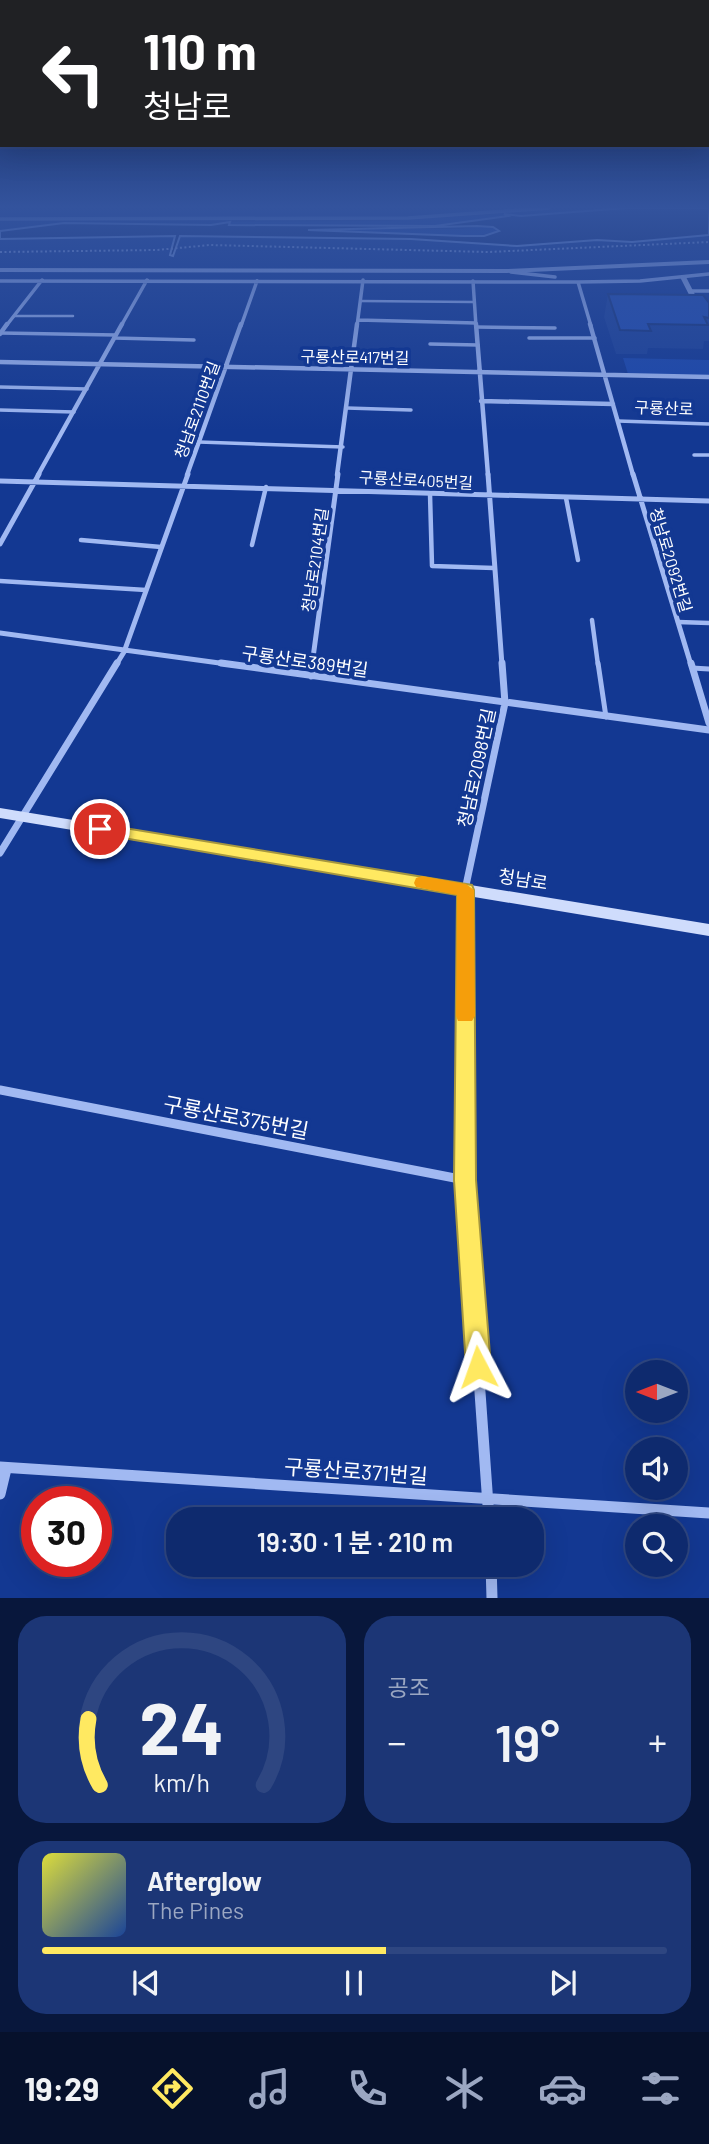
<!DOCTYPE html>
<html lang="ko">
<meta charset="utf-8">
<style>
:root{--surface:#0e2a6e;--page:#1c3676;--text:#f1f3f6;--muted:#9ba7c2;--line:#2e4681;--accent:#ffe961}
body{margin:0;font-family:Barlow,"Noto Sans KR",sans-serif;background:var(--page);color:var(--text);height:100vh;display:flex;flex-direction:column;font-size:26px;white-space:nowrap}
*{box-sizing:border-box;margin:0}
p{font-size:23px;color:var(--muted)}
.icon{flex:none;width:38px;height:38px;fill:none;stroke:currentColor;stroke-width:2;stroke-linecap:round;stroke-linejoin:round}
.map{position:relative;height:1598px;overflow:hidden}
.drawer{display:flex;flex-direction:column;gap:18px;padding:18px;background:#08173c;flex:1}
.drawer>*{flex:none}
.guide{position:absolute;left:0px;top:0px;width:710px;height:147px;box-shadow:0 7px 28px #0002,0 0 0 2px var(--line);background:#202124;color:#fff;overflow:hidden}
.needle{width:46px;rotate:270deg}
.buttons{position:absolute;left:625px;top:1360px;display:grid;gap:14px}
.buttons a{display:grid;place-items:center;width:63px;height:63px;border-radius:50%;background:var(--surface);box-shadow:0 7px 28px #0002,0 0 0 2px var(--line);font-size:35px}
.speed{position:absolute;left:21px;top:1486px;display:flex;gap:14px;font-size:35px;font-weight:700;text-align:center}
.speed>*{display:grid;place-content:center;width:91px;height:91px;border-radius:50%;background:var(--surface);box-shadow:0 7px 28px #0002,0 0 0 2px var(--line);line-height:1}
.speed .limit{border:10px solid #d22;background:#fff;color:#111}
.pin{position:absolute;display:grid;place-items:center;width:60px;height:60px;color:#fff;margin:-30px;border:4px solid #fff;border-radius:50%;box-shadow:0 2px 7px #0007}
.me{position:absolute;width:77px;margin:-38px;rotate:356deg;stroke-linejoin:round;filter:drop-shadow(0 0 5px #0008)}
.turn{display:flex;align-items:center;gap:24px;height:147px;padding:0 28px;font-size:32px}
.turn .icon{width:91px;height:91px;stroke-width:2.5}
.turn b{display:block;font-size:49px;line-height:60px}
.big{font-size:52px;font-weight:600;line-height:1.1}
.drawer .tile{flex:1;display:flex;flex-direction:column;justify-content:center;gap:10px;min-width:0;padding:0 24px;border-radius:28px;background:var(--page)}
.drawer .dial{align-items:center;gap:0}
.dial svg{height:182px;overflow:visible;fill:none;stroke:var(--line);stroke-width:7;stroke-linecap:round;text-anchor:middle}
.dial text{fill:var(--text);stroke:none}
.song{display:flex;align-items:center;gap:21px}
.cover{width:84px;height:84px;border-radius:10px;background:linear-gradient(135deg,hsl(60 70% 55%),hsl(220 70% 35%))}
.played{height:7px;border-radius:4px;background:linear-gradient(90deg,var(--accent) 55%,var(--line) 55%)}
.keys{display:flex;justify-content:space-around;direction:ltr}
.heat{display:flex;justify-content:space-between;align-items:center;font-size:38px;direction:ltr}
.drawer .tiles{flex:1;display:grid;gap:18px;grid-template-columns:1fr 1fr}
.tile:last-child{grid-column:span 2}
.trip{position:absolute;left:166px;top:1507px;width:378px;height:70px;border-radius:28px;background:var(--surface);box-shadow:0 7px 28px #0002,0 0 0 2px var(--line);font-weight:600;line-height:70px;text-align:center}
.tab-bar{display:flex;height:112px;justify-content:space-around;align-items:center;background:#06112c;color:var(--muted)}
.tab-bar .icon{width:49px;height:49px}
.tab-bar .selected{color:var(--accent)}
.tab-bar b{font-size:32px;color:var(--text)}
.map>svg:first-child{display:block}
</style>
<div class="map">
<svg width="709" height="1598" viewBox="0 0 709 1598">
<rect width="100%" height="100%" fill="#133892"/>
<!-- green -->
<path fill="#1b47ac" d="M504,214L508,216C420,237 320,219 228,225L230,222L385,221Z
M508,224L520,226L476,236L355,234L306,229H460Z
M623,358L709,360V377L628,374Z"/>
<!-- water -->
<path fill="#0c276e" stroke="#92b2f5" stroke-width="2" fill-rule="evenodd" d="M626,208H709V235L632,242L597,240L517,246L411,239L180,236L173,256L170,255L175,236L0,239V231L64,223L211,225L230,222L229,225L435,226L508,216L504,214L521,216ZM477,226L493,227L499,231L484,236H464L308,230Z"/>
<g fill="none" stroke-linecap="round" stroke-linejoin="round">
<!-- path -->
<path stroke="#a1b9f2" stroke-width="2" stroke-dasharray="2 2.5" stroke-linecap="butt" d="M0,252L157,250L210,245L488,252L709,242"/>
<!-- service-far3 -->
<path stroke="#a1b9f2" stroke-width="2.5" d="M361,301L474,302
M14,316H73"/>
<!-- service-far2 -->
<path stroke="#a1b9f2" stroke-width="3.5" d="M476,327L555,328
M1,333L116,335
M114,338L194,340
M529,338H595
M430,344L478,345
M0,387L87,389
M347,408L411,410
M0,410L74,412
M618,421L709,424
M199,442L343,447
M694,455H709"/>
<!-- service-far1 -->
<path stroke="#a1b9f2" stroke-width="4.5" d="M430,494L432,566L494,568
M566,498L578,560
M81,540L161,547
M252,545L266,487
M0,581L146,590
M592,620L598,665
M678,622L709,623"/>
<!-- service -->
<path stroke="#a1b9f2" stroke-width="5" d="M598,663L606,717
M692,668L709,669"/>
<!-- minor-far5 -->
<path stroke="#a1b9f2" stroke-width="3.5" d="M0,219L408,218L549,208
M511,272L555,277
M0,281L578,282L640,281L709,274
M473,281L476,326
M578,282L591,326
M690,291H709
M358,320L476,323
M6,326L42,280
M121,326L147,280
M241,326L257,281
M357,326L363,280"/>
<!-- minor-far4 -->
<path stroke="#a1b9f2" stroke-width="4.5" d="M476,324L488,475
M590,324L633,475
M0,334L7,324
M0,362L709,377
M481,401L613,404
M38,475L122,324
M187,475L241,324
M337,475L357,324"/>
<!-- minor-far3 -->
<path stroke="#a1b9f2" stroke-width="5" d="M488,474L502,665
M633,474L691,665
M0,481L709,501
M0,544L39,474
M0,633L234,665
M116,665L124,652L188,474
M312,665L338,474"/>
<!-- minor-far2 -->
<path stroke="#a1b9f2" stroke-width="7" d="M221,663L709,730
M691,663L709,723
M311,676L313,663
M0,853L117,663
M465,906V890L505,703L502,663"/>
<!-- minor-far1 -->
<path stroke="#a1b9f2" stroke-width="9" d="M465,904L467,1211
M0,1090L465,1180"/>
<!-- minor -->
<path stroke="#a1b9f2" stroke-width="11" d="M467,1209L489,1519
M0,1467L709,1513
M0,1494L6,1469
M491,1564L492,1598"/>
<!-- tertiary -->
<path fill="#a1b9f2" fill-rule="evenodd" d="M709,260V264L507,273L0,272V268L507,269Z
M683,275L686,277L709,322V330L706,328L680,277Z"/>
<!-- secondary -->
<path fill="#cfdcfc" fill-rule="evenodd" d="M0,808L709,924V936L0,818Z"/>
</g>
<!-- wall -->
<path fill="#1c4198" d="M608,294L709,303V341H704L703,349L648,348L647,354H616L604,317Z"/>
<!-- building -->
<path fill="#214cb1" stroke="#17357c" stroke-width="2" d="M608,294L703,295L709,303V318L704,317L708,325L648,324L651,331L620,330Z"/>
<!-- sky -->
<linearGradient id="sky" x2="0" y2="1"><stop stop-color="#0a1f50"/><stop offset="0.48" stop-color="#33539d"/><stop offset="1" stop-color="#33539d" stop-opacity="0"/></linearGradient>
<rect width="709" height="431" fill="url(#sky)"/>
<!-- route -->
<path fill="#ffe961" stroke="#a6973f" stroke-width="2" d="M100,824L472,885L474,890L476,1180L491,1367L487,1375L478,1379L470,1375L466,1367L454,1180L457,895L94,833L92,829Z"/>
<!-- slow -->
<path fill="#f59e0b" d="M422,876L466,884L474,890L475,1016L472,1021H458L456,1016L457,895L416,887L414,883L416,878Z"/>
<g text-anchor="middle" stroke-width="7" stroke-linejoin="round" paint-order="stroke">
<!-- far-street labels -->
<g font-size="16" fill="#fff" stroke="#133892">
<text transform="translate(355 357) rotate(1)" y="6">구룡산로417번길</text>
<text transform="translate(664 408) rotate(2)" y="6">구룡산로</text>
<text transform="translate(197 410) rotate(-70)" y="6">청남로2110번길</text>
<text transform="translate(416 480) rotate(3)" y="6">구룡산로405번길</text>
<text transform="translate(315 560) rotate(-82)" y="6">청남로2104번길</text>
<text transform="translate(671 560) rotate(73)" y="6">청남로2092번길</text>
</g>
<!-- street labels -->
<g font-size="18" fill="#fff" stroke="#133892">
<text transform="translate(305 662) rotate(8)" y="6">구룡산로389번길</text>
<text transform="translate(477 768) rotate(-78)" y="6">청남로2098번길</text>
<text transform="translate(523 880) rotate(9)" y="6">청남로</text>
</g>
<!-- near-street labels -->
<g font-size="21" fill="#fff" stroke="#133892">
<text transform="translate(236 1118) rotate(11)" y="7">구룡산로375번길</text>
<text transform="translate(356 1472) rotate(4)" y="7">구룡산로371번길</text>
</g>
</g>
</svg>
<div class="buttons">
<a><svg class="needle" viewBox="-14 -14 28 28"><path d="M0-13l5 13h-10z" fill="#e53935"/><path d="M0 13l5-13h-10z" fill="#9ba7c2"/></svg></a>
<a><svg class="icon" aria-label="sound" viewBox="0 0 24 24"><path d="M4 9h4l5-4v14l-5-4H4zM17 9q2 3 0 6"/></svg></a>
<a><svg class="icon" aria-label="search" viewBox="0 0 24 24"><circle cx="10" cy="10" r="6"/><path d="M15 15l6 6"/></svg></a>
</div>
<div class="speed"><div class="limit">30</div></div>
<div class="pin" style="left:100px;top:829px;background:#d93025"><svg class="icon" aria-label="arrive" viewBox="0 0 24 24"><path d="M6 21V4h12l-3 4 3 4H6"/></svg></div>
<svg class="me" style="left:478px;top:1367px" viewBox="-20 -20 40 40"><path d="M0-17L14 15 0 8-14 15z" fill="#ffe961" stroke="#fff" stroke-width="4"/></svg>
<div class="trip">19:30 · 1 분 · 210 m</div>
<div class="guide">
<div class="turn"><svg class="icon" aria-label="left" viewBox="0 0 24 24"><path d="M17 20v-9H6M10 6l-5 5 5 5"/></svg><div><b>110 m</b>청남로</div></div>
</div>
</div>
<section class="drawer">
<div class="tiles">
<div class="tile dial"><svg viewBox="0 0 100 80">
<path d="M14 69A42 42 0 1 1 86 69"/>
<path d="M14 69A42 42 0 0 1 9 40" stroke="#ffe961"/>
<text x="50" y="56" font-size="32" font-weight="700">24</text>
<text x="50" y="72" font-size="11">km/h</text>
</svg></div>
<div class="tile"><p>공조</p>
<div class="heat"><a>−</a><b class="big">19°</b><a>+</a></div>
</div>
<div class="tile">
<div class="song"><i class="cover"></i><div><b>Afterglow</b><p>The Pines</p></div></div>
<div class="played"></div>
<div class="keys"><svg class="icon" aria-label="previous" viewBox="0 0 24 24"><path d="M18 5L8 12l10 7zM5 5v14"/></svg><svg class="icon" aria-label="pause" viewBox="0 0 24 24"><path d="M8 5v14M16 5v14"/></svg><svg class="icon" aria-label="next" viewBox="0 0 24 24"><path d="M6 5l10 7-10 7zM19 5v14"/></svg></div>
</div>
</div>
</section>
<nav class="tab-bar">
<b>19:29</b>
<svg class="icon selected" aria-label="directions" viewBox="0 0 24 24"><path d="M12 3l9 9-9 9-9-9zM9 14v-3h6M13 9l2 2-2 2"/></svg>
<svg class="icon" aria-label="music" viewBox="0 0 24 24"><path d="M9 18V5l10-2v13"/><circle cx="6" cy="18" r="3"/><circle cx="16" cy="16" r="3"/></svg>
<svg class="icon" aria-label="phone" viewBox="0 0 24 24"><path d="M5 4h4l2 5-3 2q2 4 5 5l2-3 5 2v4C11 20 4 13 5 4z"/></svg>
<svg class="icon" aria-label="climate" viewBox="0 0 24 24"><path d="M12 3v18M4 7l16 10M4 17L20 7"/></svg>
<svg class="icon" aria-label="car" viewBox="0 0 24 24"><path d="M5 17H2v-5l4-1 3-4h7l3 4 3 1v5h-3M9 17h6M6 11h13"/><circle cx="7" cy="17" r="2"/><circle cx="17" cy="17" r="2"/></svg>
<svg class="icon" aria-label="filters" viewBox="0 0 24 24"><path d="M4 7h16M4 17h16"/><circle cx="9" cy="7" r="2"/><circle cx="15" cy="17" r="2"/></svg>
</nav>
